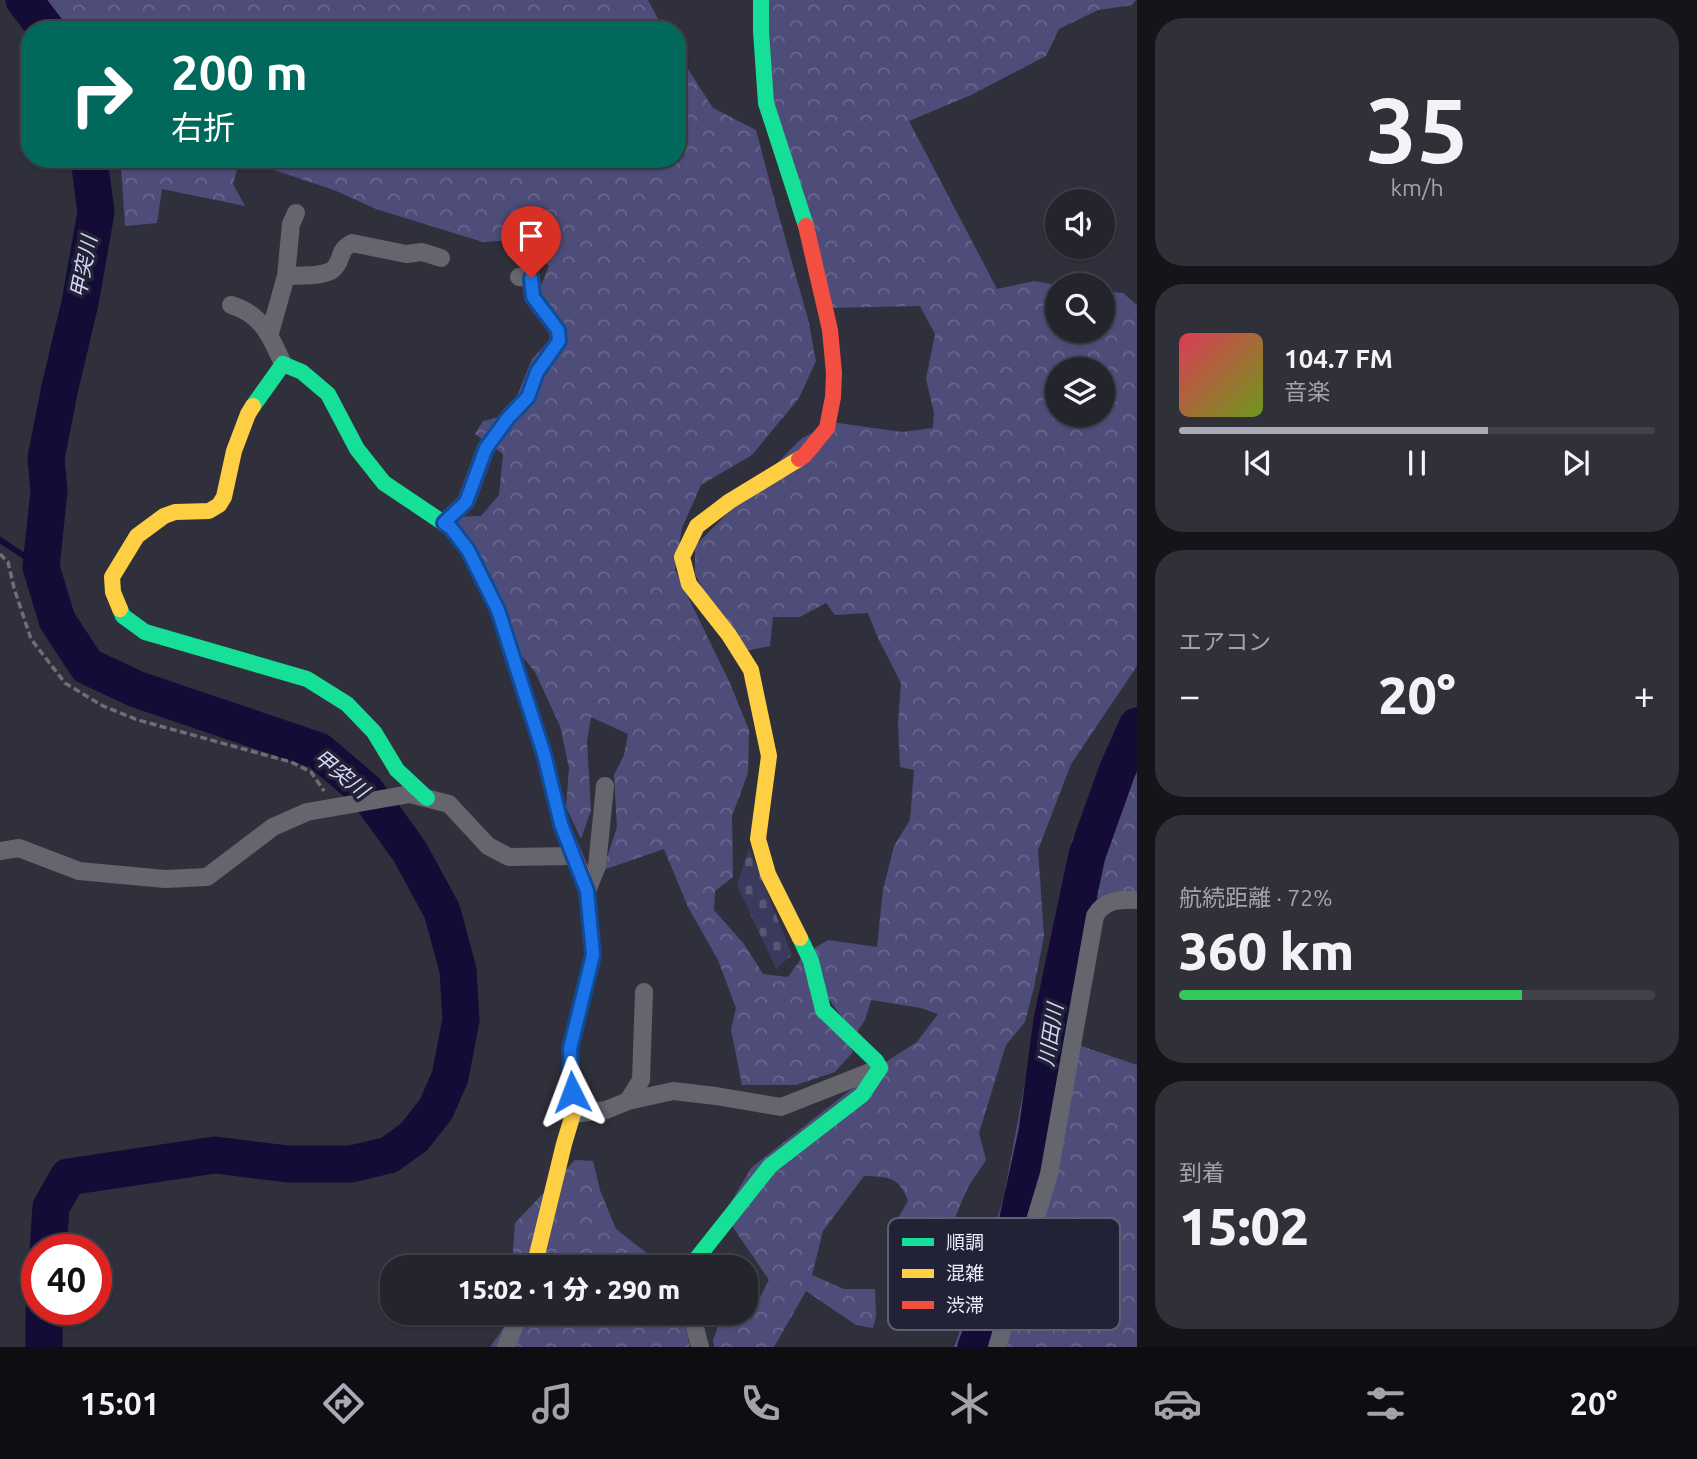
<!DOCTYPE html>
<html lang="ja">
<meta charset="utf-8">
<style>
:root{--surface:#24242d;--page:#303039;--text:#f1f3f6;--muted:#a3a4aa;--line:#414149;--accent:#aaaab8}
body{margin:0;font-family:Ubuntu,"Noto Sans JP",sans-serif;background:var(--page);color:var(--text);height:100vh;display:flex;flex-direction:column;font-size:26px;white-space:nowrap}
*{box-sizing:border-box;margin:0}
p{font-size:23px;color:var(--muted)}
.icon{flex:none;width:38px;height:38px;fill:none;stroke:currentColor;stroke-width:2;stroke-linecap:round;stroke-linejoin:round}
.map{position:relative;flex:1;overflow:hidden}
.details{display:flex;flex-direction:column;gap:18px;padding:18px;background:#141419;width:560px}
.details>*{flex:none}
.guide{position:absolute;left:21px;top:21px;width:665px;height:147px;border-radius:28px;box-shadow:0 2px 5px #0004,0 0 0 2px var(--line);background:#00695c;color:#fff;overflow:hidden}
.buttons{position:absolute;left:1045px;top:189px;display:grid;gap:14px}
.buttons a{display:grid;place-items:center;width:70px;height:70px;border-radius:50%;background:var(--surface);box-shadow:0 2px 5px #0004,0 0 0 2px var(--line);font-size:35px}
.speed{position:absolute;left:21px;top:1234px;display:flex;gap:14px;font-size:35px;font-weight:700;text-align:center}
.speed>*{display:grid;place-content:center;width:91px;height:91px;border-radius:50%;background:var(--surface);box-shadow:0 2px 5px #0004,0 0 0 2px var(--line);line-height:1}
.speed .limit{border:10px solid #d22;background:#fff;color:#111}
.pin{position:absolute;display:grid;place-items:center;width:60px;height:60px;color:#fff;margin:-72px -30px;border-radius:50% 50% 50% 0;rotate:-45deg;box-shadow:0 0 7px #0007}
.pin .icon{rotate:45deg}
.me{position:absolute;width:77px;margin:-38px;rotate:357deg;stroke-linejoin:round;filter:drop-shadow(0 0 5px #0008)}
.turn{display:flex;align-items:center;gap:24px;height:147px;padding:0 35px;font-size:32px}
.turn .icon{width:91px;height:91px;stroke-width:2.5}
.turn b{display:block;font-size:49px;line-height:60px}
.big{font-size:52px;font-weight:800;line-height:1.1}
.details .widget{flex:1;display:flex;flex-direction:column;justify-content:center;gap:10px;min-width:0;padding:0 24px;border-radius:28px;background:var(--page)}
.details .dial{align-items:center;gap:0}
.dial b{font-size:91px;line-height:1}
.song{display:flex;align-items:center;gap:21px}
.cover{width:84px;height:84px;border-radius:10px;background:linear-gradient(135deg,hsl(350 70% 55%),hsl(80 70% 35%))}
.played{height:7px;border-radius:4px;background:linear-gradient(90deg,var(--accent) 65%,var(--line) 65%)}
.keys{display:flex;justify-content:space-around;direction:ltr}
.heat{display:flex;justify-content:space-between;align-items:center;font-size:38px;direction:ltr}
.charge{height:10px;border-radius:5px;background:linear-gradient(90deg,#34c759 72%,var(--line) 0)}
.trip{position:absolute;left:380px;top:1255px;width:378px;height:70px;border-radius:28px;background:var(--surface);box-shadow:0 2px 5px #0004,0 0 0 2px var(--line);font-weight:800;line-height:70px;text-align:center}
.tabs{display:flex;height:112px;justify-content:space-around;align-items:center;background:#0e0e12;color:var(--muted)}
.tabs .icon{width:49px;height:49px}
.tabs .active{color:var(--accent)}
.tabs b{font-size:32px;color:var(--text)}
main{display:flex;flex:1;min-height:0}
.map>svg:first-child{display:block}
</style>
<main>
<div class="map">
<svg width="1137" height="1347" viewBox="0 0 1137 1347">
<defs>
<pattern id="forest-crowns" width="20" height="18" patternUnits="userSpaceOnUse" patternTransform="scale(1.75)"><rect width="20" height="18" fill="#4e4d7a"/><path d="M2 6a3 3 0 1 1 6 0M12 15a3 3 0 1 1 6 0" fill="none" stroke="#68678e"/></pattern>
<pattern id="cemetery-stones" width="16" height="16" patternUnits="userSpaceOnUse" patternTransform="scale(1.75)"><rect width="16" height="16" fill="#3b3a5e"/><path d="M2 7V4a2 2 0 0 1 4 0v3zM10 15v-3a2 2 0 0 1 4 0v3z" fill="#585776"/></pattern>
</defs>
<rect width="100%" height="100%" fill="#30303c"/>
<!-- forest -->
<path fill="url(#forest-crowns)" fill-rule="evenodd" d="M46,0H648L664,30H64Z
M756,0H1136L1132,5L1098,10L1059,29L1046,56L971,95L909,121L997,289L1034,281L1057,285V331H1102L1103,291L1123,293L1137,305V666L1071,764L1038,850L1044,936L1034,987L1025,1022L1006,1045L979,1133L986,1160L968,1187L942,1248L932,1280L890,1310L889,1252L894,1225L908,1201C899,1176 888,1177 864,1176L823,1231L812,1275L844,1289H875L876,1316L873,1328L856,1325L806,1291L774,1347H714L713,1341L722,1313L746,1312V1308L755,1307L769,1280L724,1214L751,1168L890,1059L917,1042L938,1014L921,1008L871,1000L865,1020L855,1035L828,998L811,950L828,940L877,947L883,890L894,846L910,820L914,770L900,767L898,723L901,683L878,638L868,613L835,615L826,603L800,617H773L770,646L735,653L695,574V546L801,439L831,422L902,432L933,428L934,413L926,379L935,334L920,306L824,308L764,99ZM1057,369H1102V415H1057Z
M677,52L713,108L756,130L775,202L808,319L816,361L799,398L752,455L701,485L682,528L675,570L729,681L749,730L748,773L732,816L733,877L715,891L714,910L744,944L763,974L788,977L803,956L853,1052L835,1072L796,1085H742L731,1029L736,1008L718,960L688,907L664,849L603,870L617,827L614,775L624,755L628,734L591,717L587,741L591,810L581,839L566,807L569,768L560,726L535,672L495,623L449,517L481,516L499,495L503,454L475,434L483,421L501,417L516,398L532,359L557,333L539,291L549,266L527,239L483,242L376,209L334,190L268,168L239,162L233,184L245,206L162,189L157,223L125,226L121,166L119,159H677Z
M1137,737V902L1064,895L1072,840L1093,797Z
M1064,1040L1137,1065V1347H954L977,1285L1004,1196L1030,1055Z
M575,1160L593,1161L600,1190L616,1229L644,1251L668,1265V1267H516L513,1250L515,1223Z
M515,1312L682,1313L690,1347H490Z"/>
<!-- cemetery -->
<path fill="url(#cemetery-stones)" d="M749,848L792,955L776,969L737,885Z"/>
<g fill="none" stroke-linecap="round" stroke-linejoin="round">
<!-- stream -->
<path stroke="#140c36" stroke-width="6" d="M0,540L41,567"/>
<!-- river -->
<path stroke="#140c36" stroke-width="37" d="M24,0L47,30
M48,1250L51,1207L68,1177L215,1155L288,1164H351L389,1155L414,1137L436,1109L450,1077L461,1020L458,970L442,911L410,852L366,791L319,751L136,689L87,666L57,620L41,567L49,491L46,458L60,387L80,303L96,212L89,159
M44,1347V1309
M976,1347L995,1297L1017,1223L1037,1132L1052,1020L1087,855L1117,771L1137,726"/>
<!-- path -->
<path stroke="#6e6e76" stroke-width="3.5" stroke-dasharray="7 3.5" stroke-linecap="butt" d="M0,554L8,562L14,588L31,639L65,683L103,706L138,720L291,762L311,772L324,791"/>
<!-- street -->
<path stroke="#65656d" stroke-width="18" d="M286,276C299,275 329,278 336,266C344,254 338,251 352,243L406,254L422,252L441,258
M231,305C262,314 271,337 283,364
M270,333L286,276L291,224L296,213
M444,523L466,502L486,448L508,418L528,397L537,372L559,341L558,330L533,297L531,278L519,277
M0,851L19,848L79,871L165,879L207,877L273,827L307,812L410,794L449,804L488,846L509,857L574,856
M587,891L597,866L605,786
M628,1101L673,1091L716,1096L781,1107L880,1068
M573,1114L606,1110L628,1101L641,1080L644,992
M691,1312L700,1347
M506,1347L520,1312
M997,1347L1049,1174L1095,916C1104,900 1120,899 1137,900"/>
<!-- fast -->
<path stroke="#16e098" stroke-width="16" d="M761,0V31L766,103L806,226
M253,406L283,364L302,372L328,394L357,449L384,483L451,528L468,550L482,579
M120,609L123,616L145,632L307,679L347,704L374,732L397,770L427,798
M690,1267L770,1166L862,1095L880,1068L876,1061L823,1010L811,961L800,938"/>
<!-- slow -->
<path stroke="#ffcf43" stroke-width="16" d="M799,459L730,501L697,526L682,557L689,584L729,635L751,670L769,756L758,839L768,874L800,938
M120,609L113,592L112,577L137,536L164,516L175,512L209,511L219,505L224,497L234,451L248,414L253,406
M534,1267L564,1144L573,1114L570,1049L583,994"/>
<!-- jam -->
<path stroke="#f24e42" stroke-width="16" d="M799,459L804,456L827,428L833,397L834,373L830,330L806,226
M482,579L498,610L544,754L561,824L581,871L587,891L593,955L583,994"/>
</g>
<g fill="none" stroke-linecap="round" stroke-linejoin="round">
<defs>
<path id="route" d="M531,278L533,297L558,330L559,341L537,372L528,397L508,418L486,448L466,502L444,523L451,528L468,550L498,610L544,754L561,824L587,891L593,955L570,1049L572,1092"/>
</defs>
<!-- route casing -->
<use href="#route" stroke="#114b97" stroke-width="18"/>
<!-- route -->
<use href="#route" stroke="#1a73e8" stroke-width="12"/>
</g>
<g text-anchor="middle" stroke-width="7" stroke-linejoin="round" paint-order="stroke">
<!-- water labels -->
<g font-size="21" font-style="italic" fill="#d4d4f5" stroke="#222236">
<text transform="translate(84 267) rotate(-79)" y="7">甲突川</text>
<text transform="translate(341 774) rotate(39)" y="7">甲突川</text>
<text transform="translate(1051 1035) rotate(-81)" y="7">川田川</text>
</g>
</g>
<!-- legend -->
<rect x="888" y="1218" width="232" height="112" rx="10" fill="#222236" stroke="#5f5f71" stroke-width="2"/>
<rect x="902" y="1238" width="32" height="8" fill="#16e098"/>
<rect x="902" y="1269" width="32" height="9" fill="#ffcf43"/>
<rect x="902" y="1301" width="32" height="8" fill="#f24e42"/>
<g font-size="19" fill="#ececfa">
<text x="946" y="1249">順調</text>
<text x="946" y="1280">混雑</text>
<text x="946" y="1312">渋滞</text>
</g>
</svg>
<div class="buttons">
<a><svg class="icon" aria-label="sound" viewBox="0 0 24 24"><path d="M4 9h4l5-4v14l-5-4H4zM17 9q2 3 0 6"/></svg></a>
<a><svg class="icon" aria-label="search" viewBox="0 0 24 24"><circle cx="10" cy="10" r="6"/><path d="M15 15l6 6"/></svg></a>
<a><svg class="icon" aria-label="layers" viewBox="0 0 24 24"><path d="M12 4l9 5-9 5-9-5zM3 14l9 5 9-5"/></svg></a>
</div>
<div class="speed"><div class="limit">40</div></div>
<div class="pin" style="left:531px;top:278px;background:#d93025"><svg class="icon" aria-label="arrive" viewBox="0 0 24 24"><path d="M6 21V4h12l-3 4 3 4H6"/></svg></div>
<svg class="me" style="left:572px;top:1092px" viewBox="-20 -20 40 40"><path d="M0-17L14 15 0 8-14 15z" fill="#1a73e8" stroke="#fff" stroke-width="4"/></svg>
<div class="trip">15:02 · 1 分 · 290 m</div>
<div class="guide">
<div class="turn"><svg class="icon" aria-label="right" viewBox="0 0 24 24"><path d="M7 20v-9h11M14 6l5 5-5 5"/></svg><div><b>200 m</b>右折</div></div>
</div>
</div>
<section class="details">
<div class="widget dial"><b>35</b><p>km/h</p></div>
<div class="widget">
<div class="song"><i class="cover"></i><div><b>104.7 FM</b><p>音楽</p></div></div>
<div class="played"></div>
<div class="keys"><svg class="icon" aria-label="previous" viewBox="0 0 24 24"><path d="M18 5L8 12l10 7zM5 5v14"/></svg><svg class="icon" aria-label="pause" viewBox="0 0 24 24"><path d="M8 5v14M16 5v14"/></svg><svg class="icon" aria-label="next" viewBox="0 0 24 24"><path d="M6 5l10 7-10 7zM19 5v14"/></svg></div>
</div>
<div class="widget"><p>エアコン</p>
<div class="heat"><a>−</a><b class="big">20°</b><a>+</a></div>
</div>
<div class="widget"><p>航続距離 · 72%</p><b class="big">360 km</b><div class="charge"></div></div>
<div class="widget"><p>到着</p><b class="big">15:02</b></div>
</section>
</main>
<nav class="tabs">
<b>15:01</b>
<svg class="icon active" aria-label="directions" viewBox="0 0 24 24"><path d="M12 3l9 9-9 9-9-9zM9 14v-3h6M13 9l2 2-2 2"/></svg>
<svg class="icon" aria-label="music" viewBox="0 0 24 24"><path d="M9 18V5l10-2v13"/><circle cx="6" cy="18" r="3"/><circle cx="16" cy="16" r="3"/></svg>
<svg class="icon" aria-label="phone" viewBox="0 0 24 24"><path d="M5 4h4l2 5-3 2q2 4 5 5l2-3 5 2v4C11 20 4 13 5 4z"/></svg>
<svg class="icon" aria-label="climate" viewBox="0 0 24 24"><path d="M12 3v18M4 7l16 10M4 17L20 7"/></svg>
<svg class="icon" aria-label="car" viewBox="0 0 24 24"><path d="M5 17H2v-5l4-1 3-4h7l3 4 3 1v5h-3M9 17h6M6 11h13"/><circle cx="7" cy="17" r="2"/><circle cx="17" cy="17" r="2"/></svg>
<svg class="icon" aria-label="filters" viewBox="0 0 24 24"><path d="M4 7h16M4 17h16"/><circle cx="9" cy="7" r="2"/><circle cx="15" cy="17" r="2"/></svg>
<b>20°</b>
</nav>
